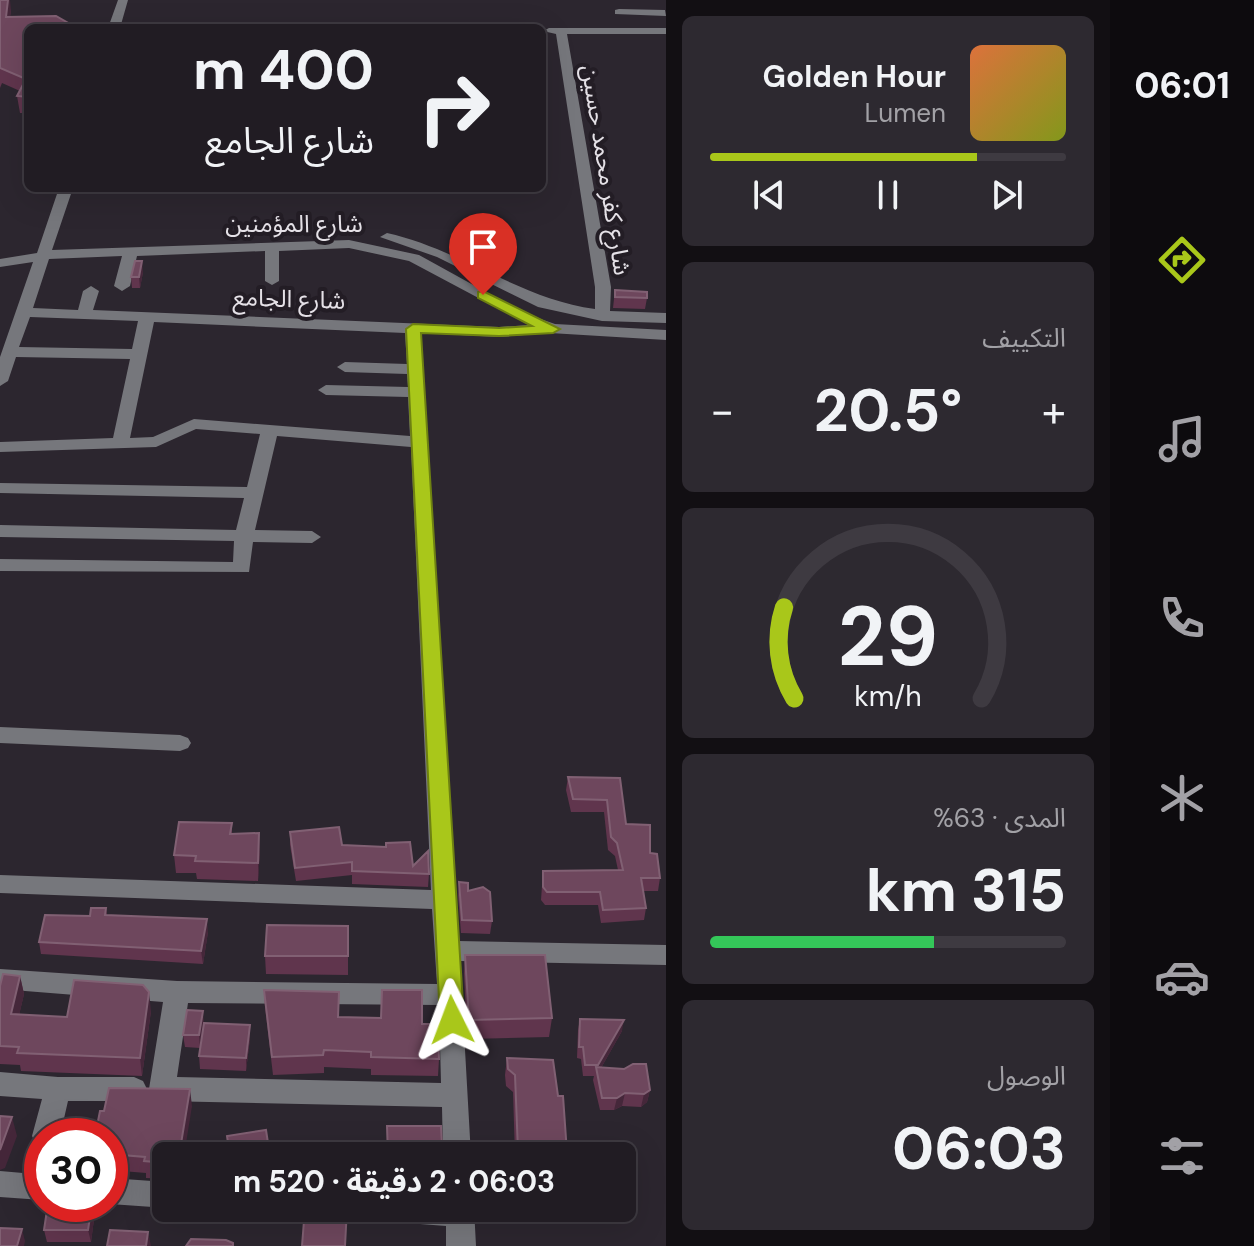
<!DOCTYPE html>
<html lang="ar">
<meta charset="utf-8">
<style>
:root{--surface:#211c23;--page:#2d2930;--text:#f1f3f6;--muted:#a2a1a6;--line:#3e3a41;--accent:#a9c71a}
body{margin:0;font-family:"DM Sans","Noto Sans Arabic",sans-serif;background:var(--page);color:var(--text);direction:rtl;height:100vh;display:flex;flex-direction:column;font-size:30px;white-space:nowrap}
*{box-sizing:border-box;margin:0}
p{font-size:26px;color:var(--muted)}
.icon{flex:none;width:44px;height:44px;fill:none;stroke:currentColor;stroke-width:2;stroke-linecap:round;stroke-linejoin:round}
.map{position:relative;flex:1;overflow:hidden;direction:ltr}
.side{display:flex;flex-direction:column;gap:16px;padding:16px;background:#120f13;width:444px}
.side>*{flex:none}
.hud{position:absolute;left:24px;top:24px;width:522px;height:168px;border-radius:12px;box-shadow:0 8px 32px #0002,0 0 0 2px var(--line);direction:rtl;background:#211c23;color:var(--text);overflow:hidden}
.speed{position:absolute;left:24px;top:1118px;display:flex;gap:16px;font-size:40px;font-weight:700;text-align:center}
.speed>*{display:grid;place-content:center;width:104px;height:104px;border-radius:50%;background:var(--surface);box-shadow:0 8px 32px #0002,0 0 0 2px var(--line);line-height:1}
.speed .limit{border:12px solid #d22;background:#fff;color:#111}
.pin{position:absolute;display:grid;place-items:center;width:68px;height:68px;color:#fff;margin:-82px -34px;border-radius:50% 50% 50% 0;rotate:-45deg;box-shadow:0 0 8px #0007}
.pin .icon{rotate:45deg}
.me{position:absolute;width:88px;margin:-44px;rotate:357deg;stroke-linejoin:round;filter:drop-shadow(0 0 6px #0008)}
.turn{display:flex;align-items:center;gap:28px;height:168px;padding:0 40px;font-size:36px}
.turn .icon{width:104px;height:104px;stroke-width:2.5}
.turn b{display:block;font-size:56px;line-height:68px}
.big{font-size:60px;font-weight:700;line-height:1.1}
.side .card{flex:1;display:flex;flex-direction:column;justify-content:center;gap:12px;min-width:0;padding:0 28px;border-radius:12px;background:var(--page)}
.side .dial{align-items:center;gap:0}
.dial svg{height:208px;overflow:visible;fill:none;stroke:var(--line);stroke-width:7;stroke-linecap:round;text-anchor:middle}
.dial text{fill:var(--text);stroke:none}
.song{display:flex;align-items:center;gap:24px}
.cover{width:96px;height:96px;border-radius:12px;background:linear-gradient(135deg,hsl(20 70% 55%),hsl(70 70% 35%))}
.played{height:8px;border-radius:4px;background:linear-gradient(90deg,var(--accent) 75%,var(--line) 75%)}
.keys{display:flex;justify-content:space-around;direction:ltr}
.heat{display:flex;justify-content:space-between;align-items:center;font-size:44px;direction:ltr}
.charge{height:12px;border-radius:6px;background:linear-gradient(90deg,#34c759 63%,var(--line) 0)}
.trip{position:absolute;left:152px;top:1142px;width:484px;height:80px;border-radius:12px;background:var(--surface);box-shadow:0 8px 32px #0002,0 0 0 2px var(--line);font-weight:700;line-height:80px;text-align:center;direction:rtl}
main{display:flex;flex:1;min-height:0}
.menu{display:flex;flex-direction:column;width:144px;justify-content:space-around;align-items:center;background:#0d0b0e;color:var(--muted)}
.menu .icon{width:56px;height:56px}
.menu .on{color:var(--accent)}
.menu b{font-size:36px;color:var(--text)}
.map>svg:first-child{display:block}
</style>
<main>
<nav class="menu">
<b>06:01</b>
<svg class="icon on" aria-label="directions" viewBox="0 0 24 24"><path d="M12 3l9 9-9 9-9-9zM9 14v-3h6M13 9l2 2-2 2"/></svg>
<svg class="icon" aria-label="music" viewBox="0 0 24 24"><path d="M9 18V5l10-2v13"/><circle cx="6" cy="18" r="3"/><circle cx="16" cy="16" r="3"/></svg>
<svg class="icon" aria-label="phone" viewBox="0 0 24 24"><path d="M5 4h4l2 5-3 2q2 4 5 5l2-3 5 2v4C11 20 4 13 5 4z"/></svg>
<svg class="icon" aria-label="climate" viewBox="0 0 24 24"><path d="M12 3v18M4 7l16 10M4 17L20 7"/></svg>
<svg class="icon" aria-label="car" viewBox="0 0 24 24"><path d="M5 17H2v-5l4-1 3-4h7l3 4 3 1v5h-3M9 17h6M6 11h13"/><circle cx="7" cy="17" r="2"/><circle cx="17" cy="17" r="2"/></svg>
<svg class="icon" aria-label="filters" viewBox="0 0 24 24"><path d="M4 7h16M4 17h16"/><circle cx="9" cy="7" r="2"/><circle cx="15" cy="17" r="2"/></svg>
</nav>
<section class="side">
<div class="card">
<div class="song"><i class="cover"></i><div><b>Golden Hour</b><p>Lumen</p></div></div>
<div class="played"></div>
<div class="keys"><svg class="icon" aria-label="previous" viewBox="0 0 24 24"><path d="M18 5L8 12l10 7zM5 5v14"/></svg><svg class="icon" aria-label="pause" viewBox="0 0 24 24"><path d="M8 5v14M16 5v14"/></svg><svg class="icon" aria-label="next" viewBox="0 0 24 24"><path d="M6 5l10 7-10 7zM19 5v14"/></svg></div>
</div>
<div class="card"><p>التكييف</p>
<div class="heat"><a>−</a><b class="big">20.5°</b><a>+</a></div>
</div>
<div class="card dial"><svg viewBox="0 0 100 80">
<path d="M14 69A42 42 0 1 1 86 69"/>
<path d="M14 69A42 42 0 0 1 10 34" stroke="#a9c71a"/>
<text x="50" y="56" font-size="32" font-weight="700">29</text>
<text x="50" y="72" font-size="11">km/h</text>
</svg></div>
<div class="card"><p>المدى · 63%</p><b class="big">315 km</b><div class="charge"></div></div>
<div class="card"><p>الوصول</p><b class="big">06:03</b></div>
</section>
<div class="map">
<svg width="666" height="1246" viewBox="0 0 666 1246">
<rect width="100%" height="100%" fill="#2c262f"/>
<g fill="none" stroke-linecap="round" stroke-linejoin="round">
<!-- minor -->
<path fill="#76777c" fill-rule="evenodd" d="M118,0H128L120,28H108Z
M619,9L665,10L666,16L615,14V10Z
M549,28H666V34H567L611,287L610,311L666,313V323L602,321L538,307L437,257L380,237L387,233C460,249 520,299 595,309V287L556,34L543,31Z
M59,188H73L52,250L349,240L419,255L526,314L555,324L666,330V340L550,333L499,337L421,333L458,941L666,945V965L460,961L471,1156H443L442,1107L162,1101L153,1097L149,1089L163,1002L0,989V969L177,981L437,984L432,909L0,893V875L431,890L411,447L277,436L255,530L312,531L321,537L312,543L253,542L249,572L0,571V559L233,562L234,541L0,537V525L236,530L244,498L0,493V483L247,487L260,434L196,429L156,447L0,452V442L113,438L130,359L16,357L8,381L0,386V357L33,262L0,267V259L37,253ZM349,248L409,261L529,325L499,327L93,310L99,291L91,286L83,291L78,310L33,308L49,259L122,256L114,286L122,291L130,286L137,256L265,251V281L272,285L279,281V251ZM30,317L138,321L132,349L19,347ZM154,322L405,333L407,364L345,362L337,367L345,372L407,374L408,387L326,385L318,390L326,395L408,397L410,436L194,419L153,437L130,438ZM188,1003L439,1005L441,1083L177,1077Z
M0,727L180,735L188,738L191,743L188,748L180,751L0,743Z
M0,1072L58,1077H134L143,1081L147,1089L143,1097L134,1101H68L60,1136H42V1200L0,1197V1171L23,1173L28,1154L36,1144L32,1136L42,1099L0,1096Z
M110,1178L166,1182L167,1208L110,1204Z
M367,1208H474L476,1246H446V1226L381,1221L371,1217Z"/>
</g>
<!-- wall -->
<path fill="#60354d" d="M0,0L11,10L10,17L28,28V113H20L17,96L20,91L2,83L0,88Z
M143,272L140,288H132L131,277Z
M615,290L647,298L645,309L613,308Z
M568,777L620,778L626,824L650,853L660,878L658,891H643L646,908L644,920L601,923L598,905H545L541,900L543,871L618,870L615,856L608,850L604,812H571L566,790Z
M232,823V834L260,851L258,881L197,879L196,873H176L174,855Z
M290,832L342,845L385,847L386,843L413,866L429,874L428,887L352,884V875L296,881L290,845Z
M459,882L468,891L492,921L490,934L461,933L458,895Z
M106,908L107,915L208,932L203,964L41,954L39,942Z
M348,926V975L266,974L265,956Z
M465,955L552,1018L549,1037L467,1039L464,973Z
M20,976L24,994L19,1015L67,1017L151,1011L142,1076L21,1071L20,1065L0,1064V986Z
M264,990L338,1017L422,1024L439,1059L438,1076L371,1075V1069L324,1067V1073L273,1075L265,1007Z
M580,1019L622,1031L601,1068L650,1090L647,1102L641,1107L622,1106L614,1110H600L593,1080L594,1076H583L581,1059L577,1058L578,1030Z
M204,1024L200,1048L185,1047L183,1035Z
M250,1025V1038L246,1071L200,1069L199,1056Z
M507,1058L558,1096L567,1153L566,1156H515L513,1092L506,1086L505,1075Z
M192,1106L166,1156V1179L146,1178V1173L110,1170V1136Z
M62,1204H96L91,1242H47L44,1230L61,1210Z"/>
<!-- shaded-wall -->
<path fill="#45273a" d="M8,0H10L11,10L8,32L6,17Z
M142,261L143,272L140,288L139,277Z
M259,833L260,851L258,881V863Z
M207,919L208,932L203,964L201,951Z
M20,976L24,994L15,1033L11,1014Z
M149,992L151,1011L142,1076L140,1058Z
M203,1011L204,1024L200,1048L199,1035Z
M624,1020L622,1031L597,1075L598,1065Z
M250,1025V1038L246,1071V1058Z
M190,1089L192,1106L184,1156H179Z
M650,1090L647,1102L641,1107L644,1094Z
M625,1093L622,1106L614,1110L617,1098Z
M12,1117L17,1136L5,1168L0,1170V1150Z
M92,1204H96L91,1242L88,1230Z
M22,1229L25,1241L24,1246H17Z
M148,1232L151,1246H146Z"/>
<!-- building -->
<path fill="#6e475d" stroke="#816073" stroke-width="2" d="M0,0H8L6,17L56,16L70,24L69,28H28V97L17,96L26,79L0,68Z
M135,261H142L139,277H131Z
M615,290L647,292V298L615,297Z
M568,777L620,778L626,824L650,825V853L657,854L660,878H641L646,908L603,910L600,892H547L543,887V871L623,870L617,843L611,837L607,800L573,799Z
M179,822L232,823L230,834L259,833L258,863L195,861L196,856L174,855Z
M339,827L342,845L386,847V843L410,842L413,866L428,851L429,874L352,871V862L295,868L290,832Z
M459,882L468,883V891L483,887L490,892L492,921L462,920Z
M91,908H106L105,915L207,919L201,951L39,942L45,915L90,916Z
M267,925L348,926V956H265Z
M465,955H545L552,1018L469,1020Z
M3,974L20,976L11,1014L67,1017L74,980L143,985L149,992L140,1058L17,1053L19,1047L0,1046V986Z
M264,990L339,992L338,1017L381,1018L382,990H422V1024H438L439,1059L371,1057V1052L324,1050L323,1055L272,1057Z
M187,1010L203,1011L199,1035H183Z
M580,1019L624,1020L598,1065H585L583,1047H579Z
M204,1023L250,1025L246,1058L199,1056Z
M507,1058L553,1060L558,1096H563L567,1153L518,1151L515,1075L508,1069Z
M633,1064H646L650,1090L644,1094L625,1093L617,1098H602L596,1067L624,1069Z
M109,1088L190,1089L179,1156H166V1163L144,1161L145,1157L110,1154V1136H95L100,1111H104Z
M0,1116L12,1117L0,1150Z
M387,1126H441L442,1146L453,1147L454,1156H388Z
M266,1130L270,1156H230L227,1136Z
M62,1204H92L88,1230H44L47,1210H61Z
M305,1208H347L345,1246H302Z
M0,1228L22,1229L17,1246H0Z
M110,1230L148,1232L146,1246H107Z
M191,1239L226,1240L233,1243V1246H186Z"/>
<!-- route -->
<path fill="#a9c71a" stroke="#6e8111" stroke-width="2" d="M483,291L560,329L553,333L499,336L421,333L464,1020L460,1027L452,1030L444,1027L440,1020L406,329L413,324L499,328L532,326L478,298V292Z"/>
<g text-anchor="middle" stroke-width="8" stroke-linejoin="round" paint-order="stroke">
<!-- far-street labels -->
<g font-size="24" fill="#e5e1e7" stroke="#231d25">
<text transform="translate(606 170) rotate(81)" y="8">شارع كفر محمد حسين</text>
<text x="294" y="232">شارع المؤمنين</text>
<text transform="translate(289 299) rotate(2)" y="8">شارع الجامع</text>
</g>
</g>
</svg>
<div class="speed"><div class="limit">30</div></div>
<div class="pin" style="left:483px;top:295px;background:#d93025"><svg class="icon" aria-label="arrive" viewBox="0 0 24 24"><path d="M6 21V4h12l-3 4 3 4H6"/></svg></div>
<svg class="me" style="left:452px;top:1020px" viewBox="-20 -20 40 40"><path d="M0-17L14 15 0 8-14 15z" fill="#a9c71a" stroke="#fff" stroke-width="4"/></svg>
<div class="trip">06:03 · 2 دقيقة · 520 m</div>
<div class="hud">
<div class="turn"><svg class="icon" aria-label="right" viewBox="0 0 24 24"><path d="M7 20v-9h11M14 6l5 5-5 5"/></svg><div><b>400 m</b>شارع الجامع</div></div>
</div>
</div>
</main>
